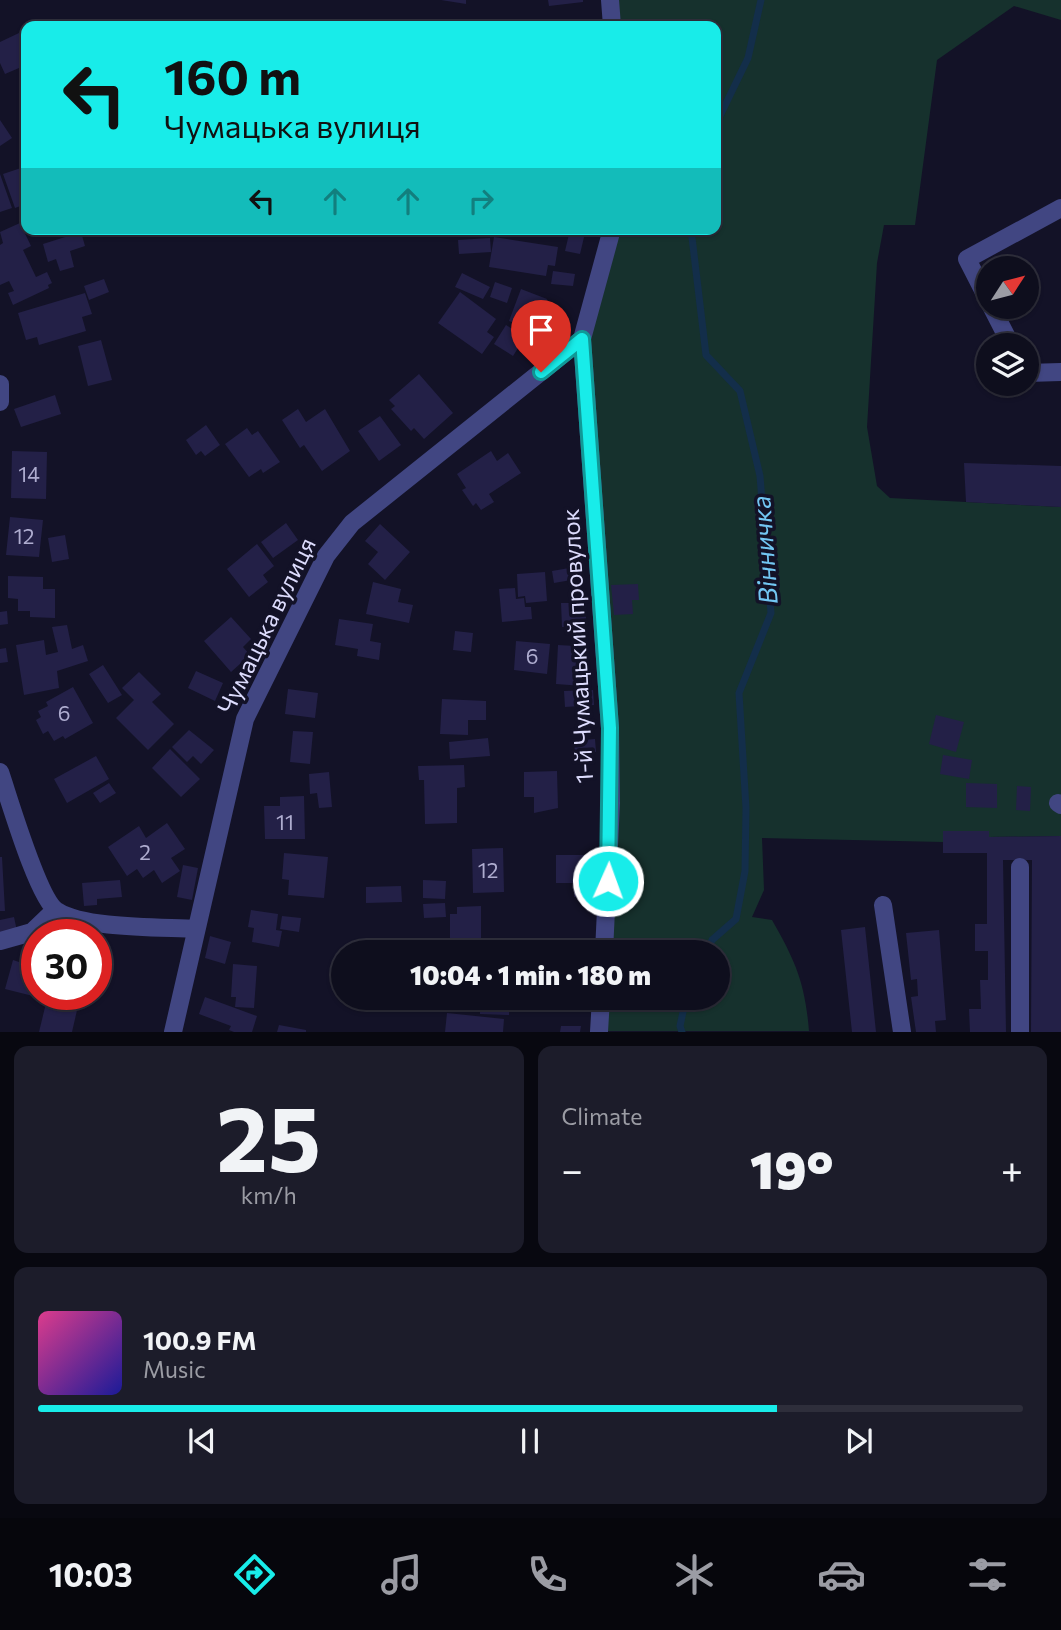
<!DOCTYPE html>
<meta charset="utf-8">
<style>
:root{--surface:#0e0e1d;--page:#1c1c2a;--text:#f1f3f6;--muted:#9b9ca4;--line:#2e2e3b;--accent:#18ece9}
body{margin:0;font-family:Commissioner,sans-serif;background:var(--page);color:var(--text);height:100vh;display:flex;flex-direction:column;font-size:26px;white-space:nowrap}
*{box-sizing:border-box;margin:0}
p{font-size:23px;color:var(--muted)}
.icon{flex:none;width:38px;height:38px;fill:none;stroke:currentColor;stroke-width:2;stroke-linecap:round;stroke-linejoin:round}
.map{position:relative;height:1032px;overflow:hidden}
.details{display:flex;flex-direction:column;gap:14px;padding:14px;background:#080810;flex:1}
.details>*{flex:none}
.guide{position:absolute;left:21px;top:21px;width:700px;height:214px;border-radius:14px;box-shadow:0 2px 5px #0004,0 0 0 2px var(--line);background:#18ece9;color:#111;overflow:hidden}
.needle{width:46px;rotate:54deg}
.controls{position:absolute;left:976px;top:256px;display:grid;gap:14px}
.controls a{display:grid;place-items:center;width:63px;height:63px;border-radius:50%;background:var(--surface);box-shadow:0 2px 5px #0004,0 0 0 2px var(--line);font-size:35px}
.speed{position:absolute;left:21px;top:919px;display:flex;gap:14px;font-size:35px;font-weight:700;text-align:center}
.speed>*{display:grid;place-content:center;width:91px;height:91px;border-radius:50%;background:var(--surface);box-shadow:0 2px 5px #0004,0 0 0 2px var(--line);line-height:1}
.speed .limit{border:10px solid #d22;background:#fff;color:#111}
.pin{position:absolute;display:grid;place-items:center;width:60px;height:60px;color:#fff;margin:-72px -30px;border-radius:50% 50% 50% 0;rotate:-45deg;box-shadow:0 0 7px #0007}
.pin .icon{rotate:45deg}
.me{position:absolute;width:77px;margin:-38px;rotate:2deg;stroke-linejoin:round;filter:drop-shadow(0 0 5px #0008)}
.turn{display:flex;align-items:center;gap:24px;height:147px;padding:0 28px;font-size:32px}
.turn .icon{width:91px;height:91px;stroke-width:2.5}
.turn b{display:block;font-size:49px;line-height:60px}
.lanes{display:flex;align-items:center;height:66px;padding:0 28px;background:#0003;justify-content:center;gap:35px;direction:ltr}
.lanes .off{opacity:.35}
.big{font-size:52px;font-weight:800;line-height:1.1}
.details .tile{flex:1;display:flex;flex-direction:column;justify-content:center;gap:10px;min-width:0;padding:0 24px;border-radius:14px;background:var(--page)}
.details .dial{align-items:center;gap:0}
.dial b{font-size:91px;line-height:1}
.song{display:flex;align-items:center;gap:21px}
.cover{width:84px;height:84px;border-radius:10px;background:linear-gradient(135deg,hsl(330 70% 55%),hsl(240 70% 35%))}
.played{height:7px;border-radius:4px;background:linear-gradient(90deg,var(--accent) 75%,var(--line) 75%)}
.keys{display:flex;justify-content:space-around;direction:ltr}
.heat{display:flex;justify-content:space-between;align-items:center;font-size:38px;direction:ltr}
.details .tiles{flex:1;display:grid;gap:14px;grid-template-columns:1fr 1fr}
.tile:last-child{grid-column:span 2}
.trip{position:absolute;left:331px;top:940px;width:399px;height:70px;border-radius:35px;background:var(--surface);box-shadow:0 2px 5px #0004,0 0 0 2px var(--line);font-weight:800;line-height:70px;text-align:center}
.tab-bar{display:flex;height:112px;justify-content:space-around;align-items:center;background:#06060c;color:var(--muted)}
.tab-bar .icon{width:49px;height:49px}
.tab-bar .active{color:var(--accent)}
.tab-bar b{font-size:32px;color:var(--text)}
.map>svg:first-child{display:block}
</style>
<div class="map">
<svg width="1061" height="1032" viewBox="0 0 1061 1032">
<rect width="100%" height="100%" fill="#131227"/>
<!-- green -->
<path fill="#16312d" d="M610,0H1061V20L1014,6L937,60L915,225H884L877,263L867,427L877,486L890,498L1061,507V836L989,837L943,831V842L762,838L764,890L752,917L772,920C796,962 805,983 809,1031H599L601,998H718V952H604L611,803L582,339L612,229H716V26H612Z"/>
<g fill="none" stroke-linecap="round" stroke-linejoin="round">
<!-- stream -->
<path stroke="#132e4a" stroke-width="7" d="M716,124L748,58L761,0
M691,229L706,355L740,391L760,476L771,613L739,693L746,808L745,871L736,919L712,940L707,952
M682,1032L680,1026L686,998"/>
</g>
<!-- building -->
<path fill="#232047" d="M441,0H466V4Z
M548,0H583V2L549,6Z
M19,33L26,50V65L5,74L0,63V42Z
M0,120L12,138L0,146Z
M24,167L26,204L15,208L3,174Z
M0,174L12,208L0,212Z
M20,223L31,246L23,250L36,277L47,272L52,283L48,285L49,288L13,305L8,293L14,291L9,281L0,285V245L3,243L0,232Z
M570,230L585,233L580,254L565,251Z
M81,232L85,246L70,251L74,267L60,271L56,259L48,262L43,244Z
M494,237L558,247L555,266L548,265L546,276L489,267Z
M490,238L491,252L459,254L458,240Z
M553,271L575,274L573,286L551,284Z
M462,273L490,287L483,299L455,287Z
M104,279L109,292L89,300L84,286Z
M495,282L512,288L507,303L490,297Z
M521,289L547,299L544,308L550,310L545,325L539,323L536,331L509,321Z
M460,292L496,319L487,332L494,337L482,354L438,323Z
M85,293L92,314L82,317L86,331L39,345L37,337L26,340L18,313Z
M506,325L525,337L513,356L494,344Z
M101,340L112,380L88,386L78,346Z
M419,374L453,413L424,439L414,428L411,431L391,409L395,406L389,400Z
M55,395L61,414L21,427L14,409Z
M298,409L306,422L325,409L350,451L322,471L304,445L300,448L282,420Z
M380,416L401,445L379,461L358,431Z
M206,425L220,445L205,456L201,451L196,455L186,440Z
M247,428L252,435L258,431L280,462L263,473L261,469L249,477L225,444Z
M12,451L47,452L46,499L11,498Z
M491,451L497,461L508,453L521,473L489,494L494,502L481,510L476,503L473,506L462,490L466,488L457,474Z
M964,463L1061,466V507L966,502Z
M10,517L43,520L39,557L6,555Z
M286,523L298,540L273,558L261,542Z
M380,524L410,552L385,580L368,564L378,552L365,541Z
M65,535L69,559L52,562L48,538Z
M257,544L274,566L263,575L268,582L249,597L227,569Z
M575,567L577,579L554,583L552,571Z
M545,572L547,601L526,603L525,596L518,597L517,574Z
M8,576L43,577V589H55V618L30,617V611H18V599L8,598Z
M373,582L401,589L398,602L413,605L409,623L366,614Z
M638,584L639,600H632L633,614L614,615L611,585Z
M515,588L516,599L524,598L525,607H531L532,619L502,622L499,589Z
M561,603H580L581,614H586V626L562,627Z
M7,611L8,624L0,625V612Z
M231,617L251,639L243,647L250,655L231,672L204,641Z
M339,619L373,624L370,641L381,643L379,660L357,656L358,649L335,645Z
M67,625L72,649L83,645L88,661L57,671L59,688L24,695L16,645L44,640L46,655L58,652L52,627Z
M455,631L473,633L471,652L453,650Z
M516,641L550,644L547,674L514,670Z
M558,645L575,646V656H585L583,686L556,684Z
M6,648L8,662L0,663V649Z
M103,665L122,695L108,703L89,674Z
M196,671L223,683L215,701L188,688Z
M139,672L161,694L152,702L174,724L148,750L116,718L134,700L122,688Z
M73,687L93,723L65,739L63,736L54,741L48,731L43,734L36,720L41,717L38,711L48,706L46,702Z
M288,689L318,693L315,718L285,714Z
M593,690L594,705L565,707L564,691Z
M442,699L486,701V720H468V735L440,734Z
M936,715L964,722L956,752L929,744Z
M189,730L214,750L201,764L193,756L187,762L172,747Z
M293,731L313,732L310,764L290,762Z
M488,738L490,756L450,759L449,742Z
M595,739L596,752L575,753L574,741Z
M170,749L200,779L181,797L152,768Z
M943,755L972,760L969,779L940,774Z
M96,756L109,779L67,803L54,779Z
M464,765L465,787L457,788V823L425,824L424,780H419L418,766Z
M557,771L558,808L534,813V797H524V772Z
M329,772L332,807L319,808L317,793L310,794L309,774Z
M109,783L116,793L100,803L93,793Z
M966,783L997,784V808L966,807Z
M1017,786L1031,787L1030,811L1016,810Z
M304,796L305,839H265L264,806H280V797Z
M167,823L185,849L171,858L180,871L162,883L154,870L143,878L137,869L127,876L108,847L139,826L146,838Z
M943,831H989V837L1061,836V1032H1031L1032,860H1003L1006,1032H970L969,1009H981L980,980H988V951H975V924H987V853H943Z
M503,848L504,892L473,893L472,849Z
M284,853L328,857L324,898L288,895L289,880L282,879Z
M556,855H590V897H574V883H556Z
M0,857H2L5,911H0Z
M183,865L198,868L192,900L177,897Z
M120,880L122,897L97,899V905L84,906L82,883Z
M423,880L446,881L445,899L423,898Z
M401,886L402,902L366,903V887Z
M445,903L446,917L424,918L423,904Z
M481,906V952H450V914H457V907Z
M251,910L278,914L276,930L282,931L279,947L252,942L254,928L248,927Z
M282,916L301,918L299,932L280,929Z
M14,917L17,931L0,934V920Z
M865,927L876,1032H852L841,930Z
M939,930L946,1020L935,1021L936,1032H916L911,997L918,996L917,979L911,980L906,933Z
M210,936L231,942L225,964L205,958Z
M24,956L37,960V994H42L41,998L5,989L13,960L22,963Z
M233,964L257,966L254,1008L235,1007L236,997H231Z
M205,997L257,1016L252,1032H234L229,1030L231,1026L199,1014Z
M480,998H510L509,1015L480,1014Z
M47,999L78,1006L72,1032H39Z
M447,1013L504,1019L503,1032H445Z
M279,1025L306,1030V1032H277Z
M561,1026H581L580,1032H560Z"/>
<g fill="none" stroke-linecap="round" stroke-linejoin="round">
<!-- minor -->
<path stroke="#414682" stroke-width="18" d="M610,0L612,26
M989,302L967,259L1061,208
M991,306L1011,345
M582,339L610,728L611,803L604,952
M1027,373L1061,372
M0,384V402
M0,772C9,798 38,899 57,911C84,929 162,927 196,929
M1058,803L1061,805
M883,905L902,1032
M0,941L32,932L55,910
M173,1032L245,719L326,556L352,523L582,339L612,229
M599,1032L601,998
M1020,1032V867"/>
</g>
<g fill="none" stroke-linecap="round" stroke-linejoin="round">
<defs>
<path id="route" d="M541,372L582,339L610,728L608,881"/>
</defs>
<!-- route casing -->
<use href="#route" stroke="#109997" stroke-width="18"/>
<!-- route -->
<use href="#route" stroke="#18ece9" stroke-width="12"/>
</g>
<g text-anchor="middle" stroke-width="7" stroke-linejoin="round" paint-order="stroke">
<!-- number labels -->
<g font-size="21" fill="#aeaccf">
<text x="29" y="482">14</text>
<text x="24" y="544">12</text>
<text x="532" y="664">6</text>
<text x="64" y="721">6</text>
<text x="285" y="830">11</text>
<text x="145" y="860">2</text>
<text x="488" y="878">12</text>
</g>
<!-- street labels -->
<g font-size="24" fill="#dcdbfc" stroke="#131227">
<text transform="translate(267 626) rotate(-64)" y="8">Чумацька вулиця</text>
<text transform="translate(578 646) rotate(-93)" y="8">1-й Чумацький провулок</text>
</g>
<!-- water labels -->
<g font-size="26" font-style="italic" fill="#72c6f3" stroke="#131227">
<text transform="translate(765 550) rotate(-94)" y="9">Вінничка</text>
</g>
</g>
</svg>
<div class="controls">
<a><svg class="needle" viewBox="-14 -14 28 28"><path d="M0-13l5 13h-10z" fill="#e53935"/><path d="M0 13l5-13h-10z" fill="#9b9ca4"/></svg></a>
<a><svg class="icon" aria-label="layers" viewBox="0 0 24 24"><path d="M12 4l9 5-9 5-9-5zM3 14l9 5 9-5"/></svg></a>
</div>
<div class="speed"><div class="limit">30</div></div>
<div class="pin" style="left:541px;top:372px;background:#d93025"><svg class="icon" aria-label="arrive" viewBox="0 0 24 24"><path d="M6 21V4h12l-3 4 3 4H6"/></svg></div>
<svg class="me" style="left:608px;top:881px" viewBox="-20 -20 40 40"><circle r="17" fill="#18ece9" stroke="#fff" stroke-width="3"/><path d="M0-11L8 9 0 5-8 9z" fill="#fff"/></svg>
<div class="trip">10:04 · 1 min · 180 m</div>
<div class="guide">
<div class="turn"><svg class="icon" aria-label="left" viewBox="0 0 24 24"><path d="M17 20v-9H6M10 6l-5 5 5 5"/></svg><div><b>160 m</b>Чумацька вулиця</div></div>
<div class="lanes"><svg class="icon" aria-label="left" viewBox="0 0 24 24"><path d="M17 20v-9H6M10 6l-5 5 5 5"/></svg><svg class="icon off" aria-label="ahead" viewBox="0 0 24 24"><path d="M12 20V5M6 11l6-6 6 6"/></svg><svg class="icon off" aria-label="ahead" viewBox="0 0 24 24"><path d="M12 20V5M6 11l6-6 6 6"/></svg><svg class="icon off" aria-label="right" viewBox="0 0 24 24"><path d="M7 20v-9h11M14 6l5 5-5 5"/></svg></div>
</div>
</div>
<section class="details">
<div class="tiles">
<div class="tile dial"><b>25</b><p>km/h</p></div>
<div class="tile"><p>Climate</p>
<div class="heat"><a>−</a><b class="big">19°</b><a>+</a></div>
</div>
<div class="tile">
<div class="song"><i class="cover"></i><div><b>100.9 FM</b><p>Music</p></div></div>
<div class="played"></div>
<div class="keys"><svg class="icon" aria-label="previous" viewBox="0 0 24 24"><path d="M18 5L8 12l10 7zM5 5v14"/></svg><svg class="icon" aria-label="pause" viewBox="0 0 24 24"><path d="M8 5v14M16 5v14"/></svg><svg class="icon" aria-label="next" viewBox="0 0 24 24"><path d="M6 5l10 7-10 7zM19 5v14"/></svg></div>
</div>
</div>
</section>
<nav class="tab-bar">
<b>10:03</b>
<svg class="icon active" aria-label="directions" viewBox="0 0 24 24"><path d="M12 3l9 9-9 9-9-9zM9 14v-3h6M13 9l2 2-2 2"/></svg>
<svg class="icon" aria-label="music" viewBox="0 0 24 24"><path d="M9 18V5l10-2v13"/><circle cx="6" cy="18" r="3"/><circle cx="16" cy="16" r="3"/></svg>
<svg class="icon" aria-label="phone" viewBox="0 0 24 24"><path d="M5 4h4l2 5-3 2q2 4 5 5l2-3 5 2v4C11 20 4 13 5 4z"/></svg>
<svg class="icon" aria-label="climate" viewBox="0 0 24 24"><path d="M12 3v18M4 7l16 10M4 17L20 7"/></svg>
<svg class="icon" aria-label="car" viewBox="0 0 24 24"><path d="M5 17H2v-5l4-1 3-4h7l3 4 3 1v5h-3M9 17h6M6 11h13"/><circle cx="7" cy="17" r="2"/><circle cx="17" cy="17" r="2"/></svg>
<svg class="icon" aria-label="filters" viewBox="0 0 24 24"><path d="M4 7h16M4 17h16"/><circle cx="9" cy="7" r="2"/><circle cx="15" cy="17" r="2"/></svg>
</nav>
